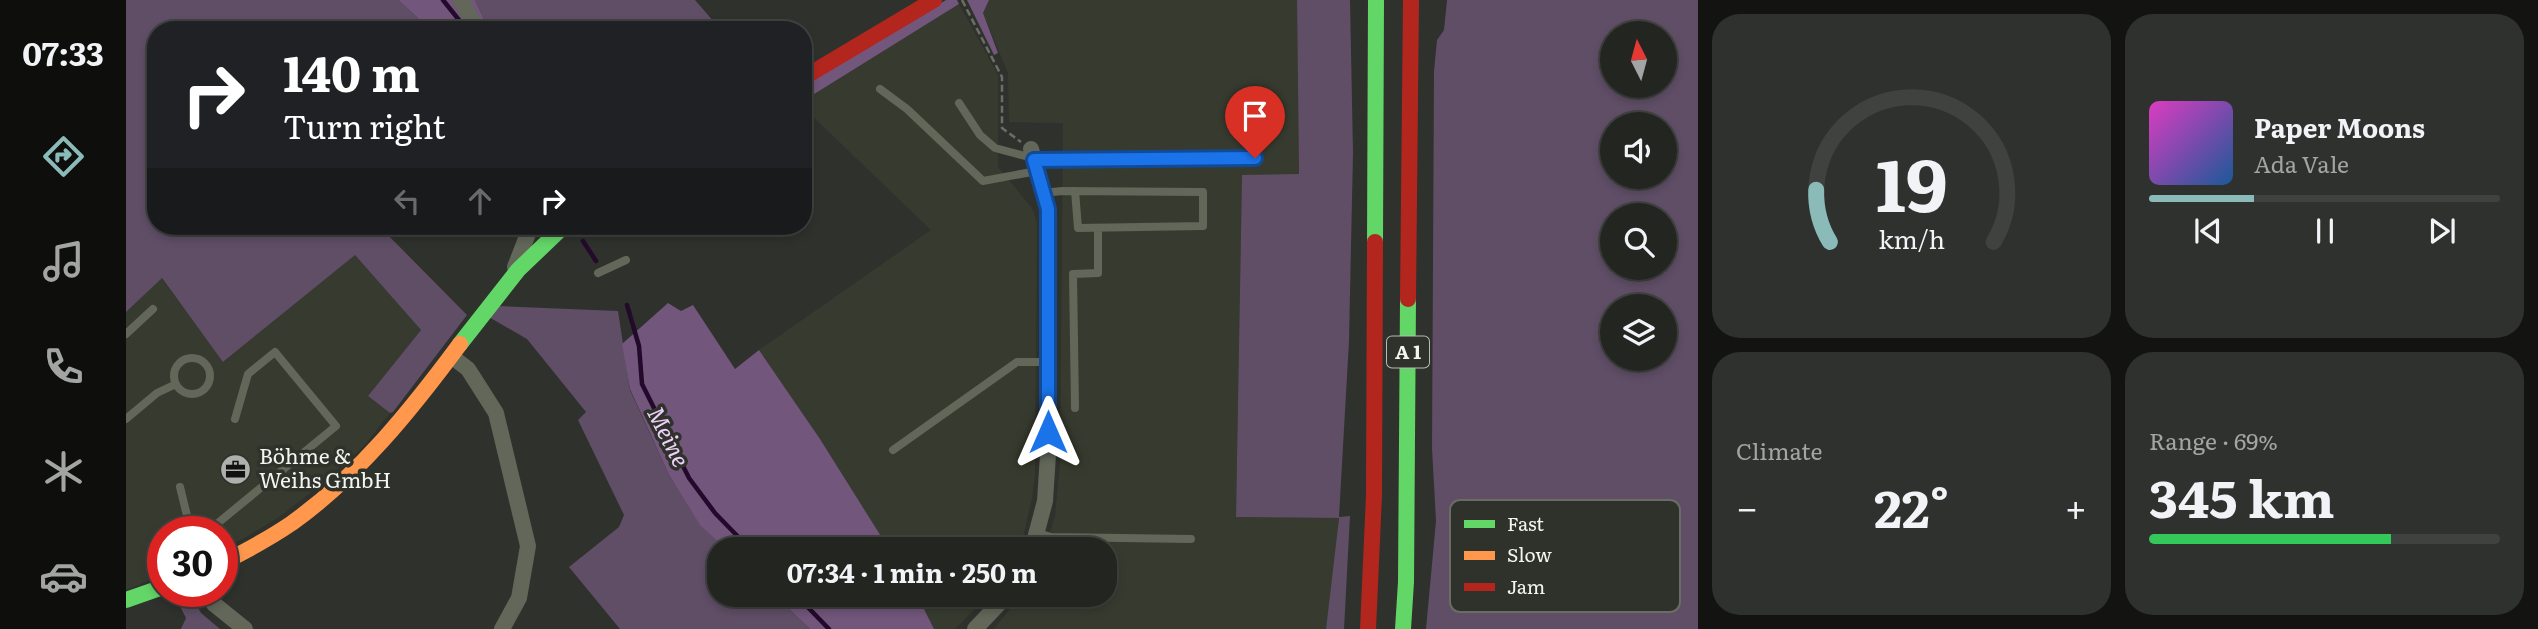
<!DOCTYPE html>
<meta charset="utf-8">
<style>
:root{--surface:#232521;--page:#2f312e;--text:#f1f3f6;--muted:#a3a5a5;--line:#40423f;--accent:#8bbbb9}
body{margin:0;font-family:Literata,serif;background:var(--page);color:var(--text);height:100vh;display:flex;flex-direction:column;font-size:26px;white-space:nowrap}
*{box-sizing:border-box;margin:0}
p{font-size:23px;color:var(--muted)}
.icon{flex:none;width:38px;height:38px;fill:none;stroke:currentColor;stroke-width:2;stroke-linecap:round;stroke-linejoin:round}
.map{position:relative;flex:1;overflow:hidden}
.drawer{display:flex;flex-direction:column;gap:14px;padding:14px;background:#131412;width:840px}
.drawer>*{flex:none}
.guide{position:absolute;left:21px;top:21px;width:665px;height:214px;border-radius:28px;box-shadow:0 4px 10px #0003,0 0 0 2px var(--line);background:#202124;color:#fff;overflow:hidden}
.needle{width:46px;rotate:354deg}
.tools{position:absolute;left:1474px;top:21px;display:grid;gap:14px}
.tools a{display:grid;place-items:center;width:77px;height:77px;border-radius:50%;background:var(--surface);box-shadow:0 4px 10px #0003,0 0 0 2px var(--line);font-size:35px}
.speed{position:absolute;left:21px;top:516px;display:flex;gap:14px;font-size:35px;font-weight:700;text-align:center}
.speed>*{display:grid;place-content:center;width:91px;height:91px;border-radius:50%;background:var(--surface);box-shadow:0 4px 10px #0003,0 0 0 2px var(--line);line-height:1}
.speed .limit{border:10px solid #d22;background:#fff;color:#111}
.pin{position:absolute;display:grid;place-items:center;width:60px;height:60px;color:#fff;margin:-72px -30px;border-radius:50% 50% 50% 0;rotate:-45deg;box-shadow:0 0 7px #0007}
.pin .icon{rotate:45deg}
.me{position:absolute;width:77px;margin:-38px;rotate:0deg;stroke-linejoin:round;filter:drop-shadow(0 0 5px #0008)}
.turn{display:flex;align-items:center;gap:24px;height:147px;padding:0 21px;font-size:32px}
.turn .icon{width:91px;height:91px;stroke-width:2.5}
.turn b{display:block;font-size:49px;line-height:60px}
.lanes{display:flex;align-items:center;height:66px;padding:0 21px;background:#0003;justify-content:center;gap:35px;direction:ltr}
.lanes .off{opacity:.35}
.big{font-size:52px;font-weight:700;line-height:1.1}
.drawer .card{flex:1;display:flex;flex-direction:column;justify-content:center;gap:10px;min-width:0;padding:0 24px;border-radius:28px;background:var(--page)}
.drawer .dial{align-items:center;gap:0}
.dial svg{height:182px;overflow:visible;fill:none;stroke:var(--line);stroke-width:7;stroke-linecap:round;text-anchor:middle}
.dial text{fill:var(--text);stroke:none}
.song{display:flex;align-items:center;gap:21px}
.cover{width:84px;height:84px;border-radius:10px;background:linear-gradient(135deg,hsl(310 70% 55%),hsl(210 70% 35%))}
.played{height:7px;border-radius:4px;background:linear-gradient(90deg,var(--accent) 30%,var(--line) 30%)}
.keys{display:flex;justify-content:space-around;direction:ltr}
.heat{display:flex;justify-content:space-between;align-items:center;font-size:38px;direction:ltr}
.charge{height:10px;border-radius:5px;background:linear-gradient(90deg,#34c759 69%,var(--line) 0)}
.drawer .tiles{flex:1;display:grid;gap:14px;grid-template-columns:repeat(2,1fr)}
.trip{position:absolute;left:581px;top:537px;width:410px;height:70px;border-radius:28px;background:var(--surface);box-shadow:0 4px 10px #0003,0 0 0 2px var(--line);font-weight:700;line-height:70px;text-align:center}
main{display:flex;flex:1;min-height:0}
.tab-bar{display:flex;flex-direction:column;width:126px;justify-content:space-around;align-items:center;background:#0e0f0d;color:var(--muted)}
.tab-bar .icon{width:49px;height:49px}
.tab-bar .on{color:var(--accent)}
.tab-bar b{font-size:32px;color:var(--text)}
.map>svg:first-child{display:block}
</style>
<main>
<nav class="tab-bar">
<b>07:33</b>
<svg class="icon on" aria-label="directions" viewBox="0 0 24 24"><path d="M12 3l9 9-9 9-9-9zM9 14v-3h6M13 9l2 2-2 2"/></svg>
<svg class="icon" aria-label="music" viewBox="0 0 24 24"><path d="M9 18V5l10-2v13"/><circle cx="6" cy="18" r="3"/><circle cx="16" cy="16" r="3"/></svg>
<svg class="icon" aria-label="phone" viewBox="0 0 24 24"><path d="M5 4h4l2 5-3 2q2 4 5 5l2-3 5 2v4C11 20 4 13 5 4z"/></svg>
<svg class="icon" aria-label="climate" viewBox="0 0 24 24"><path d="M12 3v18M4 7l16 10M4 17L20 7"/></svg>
<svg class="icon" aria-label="car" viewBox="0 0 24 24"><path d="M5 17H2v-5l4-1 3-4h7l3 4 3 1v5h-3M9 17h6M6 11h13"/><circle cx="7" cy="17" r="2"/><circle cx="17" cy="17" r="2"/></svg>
</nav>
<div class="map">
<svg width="1572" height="629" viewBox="0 0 1572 629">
<rect width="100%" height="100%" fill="#2f312c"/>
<!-- built -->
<path fill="#373b2f" d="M863,0H1171L1173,175H1116L1110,516L1213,518L1200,629H868L895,595H978V550L919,549L929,516L934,464L937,123L883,122L882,73L857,13Z
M833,4L872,75V167L906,208L911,222L909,475L906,498L897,537L892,549H763L694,439L633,350L805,230L677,107V101Z
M228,254L295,330L242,396L264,413L237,447L192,487L153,517L120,537L96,549V532H37V575L0,590V312L35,278L98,362Z
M791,595H863L829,629H808Z"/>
<!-- green -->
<path fill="#5f4e66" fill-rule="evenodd" d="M0,0H272L305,30H30V226H253L341,315L267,412L264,413L242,396L295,330L229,255L97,362L36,278L0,312Z
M349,0H569L595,30H363Z
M1171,0H1224L1227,153L1223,341L1213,517L1224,516L1218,629H1200L1213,518L1110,517L1116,175L1173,174Z
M1321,0H1572V629H1300L1310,521L1306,448L1308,71L1311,40L1318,30ZM1486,33H1538V86H1486ZM1486,124H1538V177H1486ZM1486,215H1538V268H1486ZM1486,306H1538V359H1486Z
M369,306L492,311L504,390L543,475L574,524L600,549L593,550V595H648L684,629H494L443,567L493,527L498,515L452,420L460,412L401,339L361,316Z
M57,592L64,593L75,613L94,629H55L60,618L49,596Z"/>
<!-- forest -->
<path fill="#72567c" d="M272,0H349L363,30H305Z
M820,0H831L833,4L677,101V85Z
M841,0H863L857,13L872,53L868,55Z
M542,303L555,311L567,305L609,369L633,350L694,439L763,549H600L574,525L543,475L504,389L496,344Z
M648,595H791L808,629H684Z"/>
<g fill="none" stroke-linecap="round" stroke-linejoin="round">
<!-- stream -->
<path stroke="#230a2b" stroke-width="4.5" d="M317,0L341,30
M457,241L470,261
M501,305L513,346L516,384L563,478L589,513L625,550
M670,595L703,629"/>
<!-- path -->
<path stroke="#6b6e66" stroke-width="2.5" stroke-dasharray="7 3.5" stroke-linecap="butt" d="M836,0L876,77V128L895,142"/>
<!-- lane -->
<path stroke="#626759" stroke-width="8" d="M754,89L781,109L857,181L911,171
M833,103L854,135L869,148L907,158
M908,160L1129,158
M917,193L936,191L1077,192V226L952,228L949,191
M472,273L500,260
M0,334L27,309
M48 376a18 18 0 1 1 36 0a18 18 0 1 1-36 0Z
M949,408L947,274L972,273V228
M0,419L31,393L50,384
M767,450L891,362H922
M54,487L65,532
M81,532L210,426L149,352L122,374L109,419
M912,533L925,537L1065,539"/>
<!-- street -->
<path stroke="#626759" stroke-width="16" d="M335,0L351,30
M905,149L922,209V455L919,501L906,550
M389,267L405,226
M325,356L342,369L370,413L402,546L393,598L376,629
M80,592L88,604L119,629
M849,629L881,595"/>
<!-- fast -->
<path stroke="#63d668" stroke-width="16" d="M1249,242L1250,0
M334,344L392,270L438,226
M0,600L37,587
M1277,629L1280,582L1282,299"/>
<!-- slow -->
<path stroke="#ff974d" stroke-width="16" d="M96,563C120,551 144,538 166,523C233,475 285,410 334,344"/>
<!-- jam -->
<path stroke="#b3261e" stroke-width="16" d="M677,78L808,0
M1282,299L1285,0
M1242,629L1248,495L1249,242"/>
</g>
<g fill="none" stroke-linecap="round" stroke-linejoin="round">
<defs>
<path id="route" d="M922,432V209L908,160L1129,158"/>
</defs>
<!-- route casing -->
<use href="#route" stroke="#114b97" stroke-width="18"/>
<!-- route -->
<use href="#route" stroke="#1a73e8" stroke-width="12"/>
</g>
<!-- icons -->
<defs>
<symbol id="office-disc" viewBox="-11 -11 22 22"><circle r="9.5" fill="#aeb0ab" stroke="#2f322b"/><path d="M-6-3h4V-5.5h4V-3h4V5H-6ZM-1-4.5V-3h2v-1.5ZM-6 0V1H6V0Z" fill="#111"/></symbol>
</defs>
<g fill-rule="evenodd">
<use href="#office-disc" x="92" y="452" width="35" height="35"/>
</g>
<g text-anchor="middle" stroke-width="7" stroke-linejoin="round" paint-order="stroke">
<!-- shield labels -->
<rect fill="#2f322b" stroke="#b8bab5" stroke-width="2" x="1261" y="336.5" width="42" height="31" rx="5"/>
<g font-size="19" font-weight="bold" fill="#f3f5f0">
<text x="1282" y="359">A 1</text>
</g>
<!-- poi labels -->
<g font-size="21" fill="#f3f5f0" stroke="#2f322b" text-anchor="start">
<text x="133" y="464">Böhme &amp;<tspan x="133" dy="24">Weihs GmbH</tspan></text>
</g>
<!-- water labels -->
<g font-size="23" font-style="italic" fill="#efd1fb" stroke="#2f322b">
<text transform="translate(542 437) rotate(63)" y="8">Meine</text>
</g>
</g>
<!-- legend -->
<rect x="1324" y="500" width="230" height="112" rx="10" fill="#2f322b" stroke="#6a6c66" stroke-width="2"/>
<rect x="1338" y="520" width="31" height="8" fill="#63d668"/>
<rect x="1338" y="551" width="31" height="9" fill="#ff974d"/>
<rect x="1338" y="583" width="31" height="8" fill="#b3261e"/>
<g font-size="19" fill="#f3f5f0">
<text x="1381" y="531">Fast</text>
<text x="1381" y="562">Slow</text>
<text x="1381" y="594">Jam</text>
</g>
</svg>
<div class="tools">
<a><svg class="needle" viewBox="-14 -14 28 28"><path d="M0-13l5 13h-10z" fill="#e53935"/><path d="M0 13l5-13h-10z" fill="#a3a5a5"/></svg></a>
<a><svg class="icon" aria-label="sound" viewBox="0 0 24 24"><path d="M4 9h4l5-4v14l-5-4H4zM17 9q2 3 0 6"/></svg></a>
<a><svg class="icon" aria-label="search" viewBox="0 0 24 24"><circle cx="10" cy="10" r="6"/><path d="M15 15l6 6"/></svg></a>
<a><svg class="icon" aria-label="layers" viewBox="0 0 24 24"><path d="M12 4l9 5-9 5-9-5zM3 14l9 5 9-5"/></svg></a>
</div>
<div class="speed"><div class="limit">30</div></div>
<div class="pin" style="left:1129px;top:158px;background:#d93025"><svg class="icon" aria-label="arrive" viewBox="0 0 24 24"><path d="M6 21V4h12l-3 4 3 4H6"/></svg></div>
<svg class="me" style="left:922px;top:432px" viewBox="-20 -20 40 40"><path d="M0-17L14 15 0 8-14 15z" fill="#1a73e8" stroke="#fff" stroke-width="4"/></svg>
<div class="trip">07:34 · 1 min · 250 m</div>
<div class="guide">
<div class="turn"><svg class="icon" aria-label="right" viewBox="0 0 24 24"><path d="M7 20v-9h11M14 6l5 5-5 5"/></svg><div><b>140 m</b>Turn right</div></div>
<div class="lanes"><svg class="icon off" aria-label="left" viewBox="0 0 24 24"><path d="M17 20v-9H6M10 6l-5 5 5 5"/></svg><svg class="icon off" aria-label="ahead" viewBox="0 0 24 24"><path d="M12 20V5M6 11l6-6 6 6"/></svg><svg class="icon" aria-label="right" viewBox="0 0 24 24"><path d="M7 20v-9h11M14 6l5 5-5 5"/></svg></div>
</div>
</div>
<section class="drawer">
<div class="tiles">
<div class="card dial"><svg viewBox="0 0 100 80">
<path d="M14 69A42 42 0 1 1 86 69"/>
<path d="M14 69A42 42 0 0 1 8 46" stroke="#8bbbb9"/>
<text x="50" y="56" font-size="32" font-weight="700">19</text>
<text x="50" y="72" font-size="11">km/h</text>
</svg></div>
<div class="card">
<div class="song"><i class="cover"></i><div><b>Paper Moons</b><p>Ada Vale</p></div></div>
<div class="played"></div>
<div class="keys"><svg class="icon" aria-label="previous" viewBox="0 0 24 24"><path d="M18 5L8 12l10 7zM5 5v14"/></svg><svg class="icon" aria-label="pause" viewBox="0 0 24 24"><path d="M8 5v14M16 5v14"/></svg><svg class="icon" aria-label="next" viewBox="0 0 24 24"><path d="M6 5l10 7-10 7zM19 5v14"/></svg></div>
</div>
<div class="card"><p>Climate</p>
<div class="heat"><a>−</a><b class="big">22°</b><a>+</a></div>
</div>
<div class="card"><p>Range · 69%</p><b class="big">345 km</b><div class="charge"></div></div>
</div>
</section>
</main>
